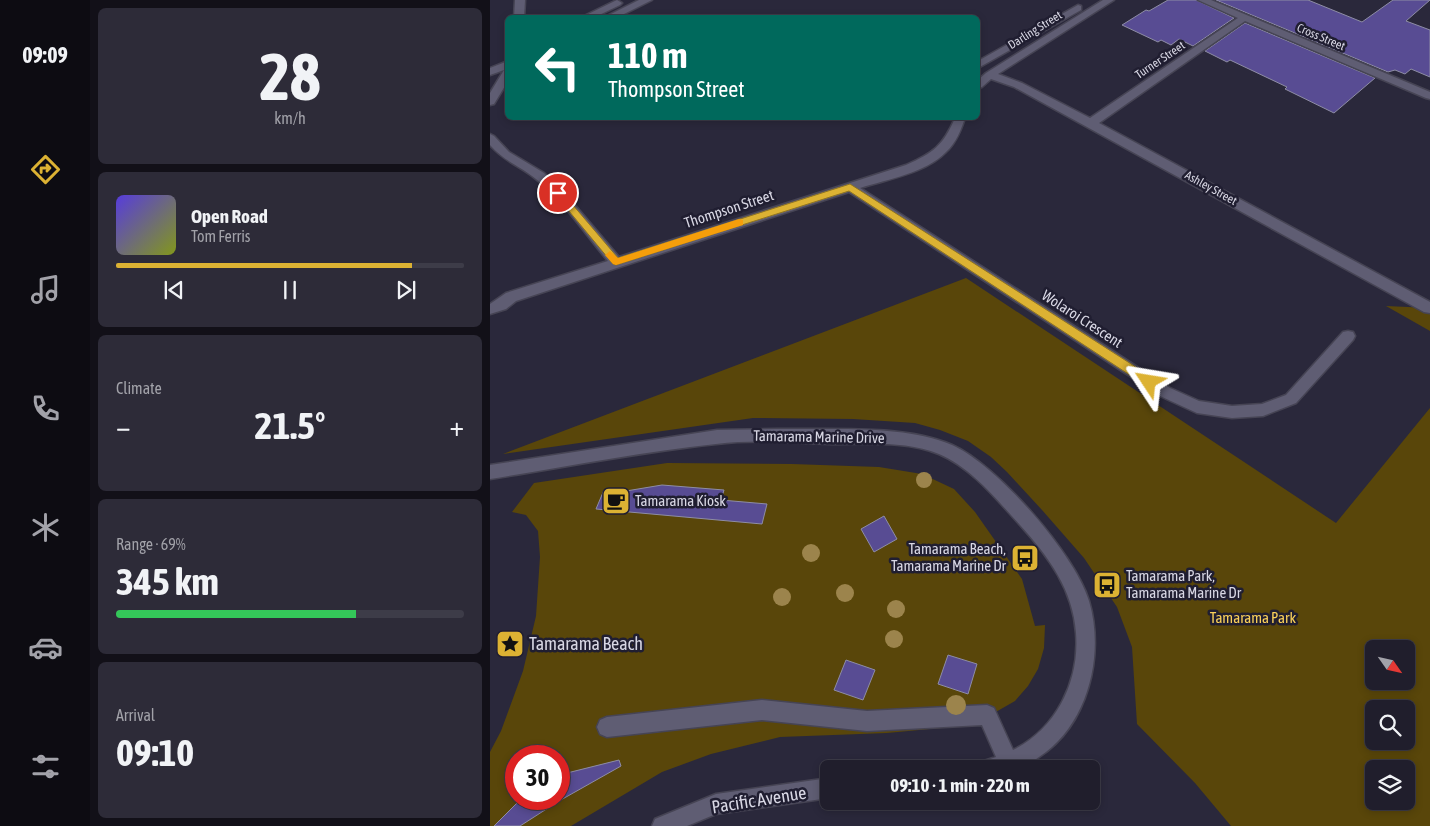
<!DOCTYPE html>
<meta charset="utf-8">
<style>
:root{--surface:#201e2c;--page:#2d2b38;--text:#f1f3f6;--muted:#a2a2a9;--line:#3d3c48;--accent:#dcb233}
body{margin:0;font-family:"Asap Condensed",sans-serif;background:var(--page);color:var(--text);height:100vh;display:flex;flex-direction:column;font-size:19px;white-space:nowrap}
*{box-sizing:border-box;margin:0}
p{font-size:16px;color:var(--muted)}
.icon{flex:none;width:28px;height:28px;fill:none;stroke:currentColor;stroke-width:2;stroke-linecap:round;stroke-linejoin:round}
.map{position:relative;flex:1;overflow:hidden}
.panel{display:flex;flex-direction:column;gap:8px;padding:8px;background:#121018;width:400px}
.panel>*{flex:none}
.banner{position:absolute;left:15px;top:15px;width:475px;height:105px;border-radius:8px;box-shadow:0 2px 8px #0003,0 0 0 1px var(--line);background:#00695c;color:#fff;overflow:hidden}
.needle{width:32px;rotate:124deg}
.buttons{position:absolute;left:875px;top:640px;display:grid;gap:10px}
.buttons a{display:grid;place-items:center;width:50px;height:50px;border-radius:8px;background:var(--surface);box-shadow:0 2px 8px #0003,0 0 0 1px var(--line);font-size:25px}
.speed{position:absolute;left:15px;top:745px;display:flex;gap:10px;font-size:25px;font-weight:700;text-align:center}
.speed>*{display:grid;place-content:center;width:65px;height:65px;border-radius:50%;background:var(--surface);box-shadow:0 2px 8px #0003,0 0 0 1px var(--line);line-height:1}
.speed .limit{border:8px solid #d22;background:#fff;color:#111}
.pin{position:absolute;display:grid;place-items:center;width:42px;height:42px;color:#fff;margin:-21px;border:2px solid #fff;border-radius:50%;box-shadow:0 1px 5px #0007}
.me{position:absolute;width:55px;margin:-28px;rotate:303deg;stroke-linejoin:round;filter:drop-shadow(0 0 4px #0008)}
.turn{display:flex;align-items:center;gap:18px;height:105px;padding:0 20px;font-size:22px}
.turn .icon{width:65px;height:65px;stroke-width:2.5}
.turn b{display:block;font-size:35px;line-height:42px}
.big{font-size:38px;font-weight:700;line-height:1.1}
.panel .widget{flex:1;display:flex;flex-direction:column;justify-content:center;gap:8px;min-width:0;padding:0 18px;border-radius:8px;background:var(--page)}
.panel .dial{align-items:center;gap:0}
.dial b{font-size:65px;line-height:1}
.song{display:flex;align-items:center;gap:15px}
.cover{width:60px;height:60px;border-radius:8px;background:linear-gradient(135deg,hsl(250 70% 55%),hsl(70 70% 35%))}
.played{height:5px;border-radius:2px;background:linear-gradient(90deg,var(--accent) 85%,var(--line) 85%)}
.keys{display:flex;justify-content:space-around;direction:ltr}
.heat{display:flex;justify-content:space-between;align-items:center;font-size:28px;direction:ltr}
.charge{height:8px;border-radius:4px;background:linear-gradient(90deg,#34c759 69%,var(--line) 0)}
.trip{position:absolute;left:330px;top:760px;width:280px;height:50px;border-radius:8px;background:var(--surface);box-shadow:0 2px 8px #0003,0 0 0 1px var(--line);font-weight:700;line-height:50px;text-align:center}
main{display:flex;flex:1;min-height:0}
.tab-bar{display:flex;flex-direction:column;width:90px;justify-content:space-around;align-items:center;background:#0d0c12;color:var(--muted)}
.tab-bar .icon{width:35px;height:35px}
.tab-bar .active{color:var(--accent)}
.tab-bar b{font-size:22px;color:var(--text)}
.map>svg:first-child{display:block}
</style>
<main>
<nav class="tab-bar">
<b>09:09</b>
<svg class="icon active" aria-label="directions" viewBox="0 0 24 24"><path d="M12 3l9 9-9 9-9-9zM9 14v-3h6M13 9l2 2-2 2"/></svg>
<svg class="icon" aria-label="music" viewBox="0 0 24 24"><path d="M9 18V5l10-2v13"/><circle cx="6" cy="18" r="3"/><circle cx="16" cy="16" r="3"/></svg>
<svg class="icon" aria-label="phone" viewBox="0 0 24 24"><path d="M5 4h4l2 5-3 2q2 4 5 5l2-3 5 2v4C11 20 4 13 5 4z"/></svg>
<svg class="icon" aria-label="climate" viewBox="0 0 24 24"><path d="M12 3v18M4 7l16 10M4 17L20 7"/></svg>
<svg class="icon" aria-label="car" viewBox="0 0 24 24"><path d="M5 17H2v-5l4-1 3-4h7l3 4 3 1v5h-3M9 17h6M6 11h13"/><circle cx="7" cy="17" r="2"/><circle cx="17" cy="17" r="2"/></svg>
<svg class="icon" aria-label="filters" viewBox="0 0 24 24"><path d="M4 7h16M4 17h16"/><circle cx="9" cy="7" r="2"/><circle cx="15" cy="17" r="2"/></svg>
</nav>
<section class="panel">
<div class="widget dial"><b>28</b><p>km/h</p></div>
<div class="widget">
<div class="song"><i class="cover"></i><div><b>Open Road</b><p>Tom Ferris</p></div></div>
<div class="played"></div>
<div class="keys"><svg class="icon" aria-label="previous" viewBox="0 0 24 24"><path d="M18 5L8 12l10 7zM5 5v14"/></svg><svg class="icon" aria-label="pause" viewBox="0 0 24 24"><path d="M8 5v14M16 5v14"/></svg><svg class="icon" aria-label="next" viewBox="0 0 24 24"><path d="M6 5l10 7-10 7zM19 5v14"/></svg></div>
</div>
<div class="widget"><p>Climate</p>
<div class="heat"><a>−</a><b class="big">21.5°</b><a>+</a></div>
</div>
<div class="widget"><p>Range · 69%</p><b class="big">345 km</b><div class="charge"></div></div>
<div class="widget"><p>Arrival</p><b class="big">09:10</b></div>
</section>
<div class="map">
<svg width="940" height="826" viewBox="0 0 940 826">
<rect width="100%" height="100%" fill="#2a283b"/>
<!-- green -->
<path fill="#59460a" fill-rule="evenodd" d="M476,278L846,523L940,408V826H741L705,783L647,724L642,647L627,607L594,558L552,510L517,472L501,457L478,441L450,430L425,423L363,419L263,418L13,454ZM884,649H916V681H884ZM884,709H916V741H884ZM884,769H916V801H884Z
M896,306L940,308V331Z
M177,463L302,464L389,467L432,474L464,489L485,512L532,579L545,626L555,625L554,648L548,669L538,686L525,701L483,725L397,733L290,737L221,754L172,772L81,826H0V752L11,731L33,671L46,616L50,557L48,531L36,515L22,512L44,483ZM26,756H69V799H26Z"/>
<!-- building -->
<path fill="#584c93" stroke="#8e8da5" d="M678,0H706L744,18L703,46L689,39L681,45L671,40L668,42L632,25L656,10L659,11Z
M726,0H818L872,22L903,0H940L916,21L940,30V77L921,69L915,74L905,70L898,72Z
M755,23L885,78L844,113L795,89L797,87L740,60L737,62L715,51Z
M172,485L234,490L231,500L277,504L272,524L106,509L114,490L136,491Z
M394,516L407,539L384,552L371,529Z
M458,655L487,664L478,694L448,684Z
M356,660L385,670L373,700L344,690Z
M129,760L131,766L69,801L30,826H4L31,799H69V775Z"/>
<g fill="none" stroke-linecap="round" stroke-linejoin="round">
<defs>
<path id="minor" d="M25,0H35L34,18H24Z
M127,0L132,3L130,5L103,18H90Z
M149,0H162L126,18H113Z
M613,0H624L508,74L532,83L600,118L748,18L708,0H721L940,92V99L936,98L755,21L609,123L940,302V313L934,312L524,87L501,79L492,87L488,88V80L496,73Z
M588,5L591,6V10L488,68V61Z
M18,61V81L4,104L0,105V93L14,70L0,75V68Z
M465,118H475C471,130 466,143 456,152C436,173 398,179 370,188L680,388L709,401L742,406L772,404L796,395L853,332L858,331L863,332L865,336L863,340L806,403L773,416L742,418L707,413L670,396L359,192L26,301L16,309L0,314V304L16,293L118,261C95,234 74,201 46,179C30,166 15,162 0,145V134L4,136L19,152L54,173L72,190L129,257L416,165C443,153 453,146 465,118Z
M286,429C339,430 413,424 462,445C507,465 585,554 599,601C615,655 598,725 549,757C543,761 534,767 526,769C515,771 500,769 488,769L491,762L506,757L492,725L377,731L272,720L117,737L110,734L107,727L110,720L117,717L272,700L377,711L497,705L504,708L523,750C566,729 590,681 586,633C583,590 559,557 530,525C507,500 482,468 449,454C418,441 381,444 347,444C307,443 266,439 226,444C151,452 75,467 0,479V465L227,430Z
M339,778V798L226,814L197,826H162L165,819L226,794Z"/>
</defs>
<!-- minor casing -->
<use href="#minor" stroke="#464454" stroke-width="3"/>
<!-- minor -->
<use href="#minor" fill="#5f5d73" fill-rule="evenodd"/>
</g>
<!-- trees -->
<g fill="#9c844c">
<circle cx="434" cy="480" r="8"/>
<circle cx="321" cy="553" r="9"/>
<circle cx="355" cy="593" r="9"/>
<circle cx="292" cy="597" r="9"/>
<circle cx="406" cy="609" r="9"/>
<circle cx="404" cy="639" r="9"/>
<circle cx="466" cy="705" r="10"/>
</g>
<!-- route -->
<path fill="#dcb233" stroke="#8f7421" d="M360,184L663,378L664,382L663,385H655L359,191L126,265L123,264L64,193L68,190L71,191L128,258Z"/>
<!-- slow -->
<path fill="#f59e0b" d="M249,219L253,220V225L126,265L123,264L115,255L120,251L128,258Z"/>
<!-- icons -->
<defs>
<symbol id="cafe-square" viewBox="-11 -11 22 22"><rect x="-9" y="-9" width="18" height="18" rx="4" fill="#dcb233" stroke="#201e31"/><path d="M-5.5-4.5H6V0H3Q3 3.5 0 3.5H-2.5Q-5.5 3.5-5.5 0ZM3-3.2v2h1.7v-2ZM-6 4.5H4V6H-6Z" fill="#111"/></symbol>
<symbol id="bus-square" viewBox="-11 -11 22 22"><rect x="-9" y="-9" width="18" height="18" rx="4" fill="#dcb233" stroke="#201e31"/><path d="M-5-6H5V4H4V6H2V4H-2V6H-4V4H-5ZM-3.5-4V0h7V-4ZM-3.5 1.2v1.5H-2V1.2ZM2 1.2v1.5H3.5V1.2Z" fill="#111"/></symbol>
<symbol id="sight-square" viewBox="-11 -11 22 22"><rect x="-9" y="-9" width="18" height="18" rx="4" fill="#dcb233" stroke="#201e31"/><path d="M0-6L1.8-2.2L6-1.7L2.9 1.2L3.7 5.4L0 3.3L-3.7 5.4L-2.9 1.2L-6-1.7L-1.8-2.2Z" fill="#111"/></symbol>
</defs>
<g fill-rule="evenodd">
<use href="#cafe-square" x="110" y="485" width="32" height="32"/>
<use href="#bus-square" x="519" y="542" width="32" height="32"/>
<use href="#bus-square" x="601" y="569" width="32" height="32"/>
<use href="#sight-square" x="4" y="628" width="32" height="32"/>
</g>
<g text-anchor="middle" stroke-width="5" stroke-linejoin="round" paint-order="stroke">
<!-- far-street labels -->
<g font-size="12" fill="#d8d7e4" stroke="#201e31">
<text transform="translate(545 30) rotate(-32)" y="4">Darling Street</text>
<text transform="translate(831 37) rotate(23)" y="4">Cross Street</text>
<text transform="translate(670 60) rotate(-34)" y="4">Turner Street</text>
<text transform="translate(721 188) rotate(29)" y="4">Ashley Street</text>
</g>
<!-- street labels -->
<g font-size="15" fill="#d8d7e4" stroke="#201e31">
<text transform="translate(239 209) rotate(-18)" y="5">Thompson Street</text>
<text transform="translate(592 319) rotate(33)" y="5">Wolaroi Crescent</text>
<text transform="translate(329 437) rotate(1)" y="5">Tamarama Marine Drive</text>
</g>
<!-- poi labels -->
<g font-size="15" fill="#d8d7e4" stroke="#201e31" text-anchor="start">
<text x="145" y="506">Tamarama Kiosk</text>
<text x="516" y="554" text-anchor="end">Tamarama Beach,<tspan x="516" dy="17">Tamarama Marine Dr</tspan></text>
<text x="636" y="581">Tamarama Park,<tspan x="636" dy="17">Tamarama Marine Dr</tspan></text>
</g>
<!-- park labels -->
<g font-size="15" fill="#fad05a" stroke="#201e31">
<text x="763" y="623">Tamarama Park</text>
</g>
<!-- near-poi labels -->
<g font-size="18" fill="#d8d7e4" stroke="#201e31" text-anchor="start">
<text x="39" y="650">Tamarama Beach</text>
</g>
<!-- near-street labels -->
<g font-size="18" fill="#d8d7e4" stroke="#201e31">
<text transform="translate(269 800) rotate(-9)" y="6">Pacific Avenue</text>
</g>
</g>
</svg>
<div class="buttons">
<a><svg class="needle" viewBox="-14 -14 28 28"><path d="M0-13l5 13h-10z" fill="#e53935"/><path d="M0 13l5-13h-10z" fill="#a2a2a9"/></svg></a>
<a><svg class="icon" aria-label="search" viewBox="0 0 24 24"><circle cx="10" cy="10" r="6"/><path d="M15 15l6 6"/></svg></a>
<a><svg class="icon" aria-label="layers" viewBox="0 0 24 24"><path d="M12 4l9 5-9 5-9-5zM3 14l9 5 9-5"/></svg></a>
</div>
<div class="speed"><div class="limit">30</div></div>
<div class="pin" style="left:68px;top:193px;background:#d93025"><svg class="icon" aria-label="arrive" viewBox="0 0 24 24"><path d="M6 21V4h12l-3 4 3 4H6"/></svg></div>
<svg class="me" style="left:659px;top:382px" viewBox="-20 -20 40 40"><path d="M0-17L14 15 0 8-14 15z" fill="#dcb233" stroke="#fff" stroke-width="4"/></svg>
<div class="trip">09:10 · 1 min · 220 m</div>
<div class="banner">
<div class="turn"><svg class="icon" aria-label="left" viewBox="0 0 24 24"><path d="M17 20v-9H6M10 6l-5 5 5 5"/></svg><div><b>110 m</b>Thompson Street</div></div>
</div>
</div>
</main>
